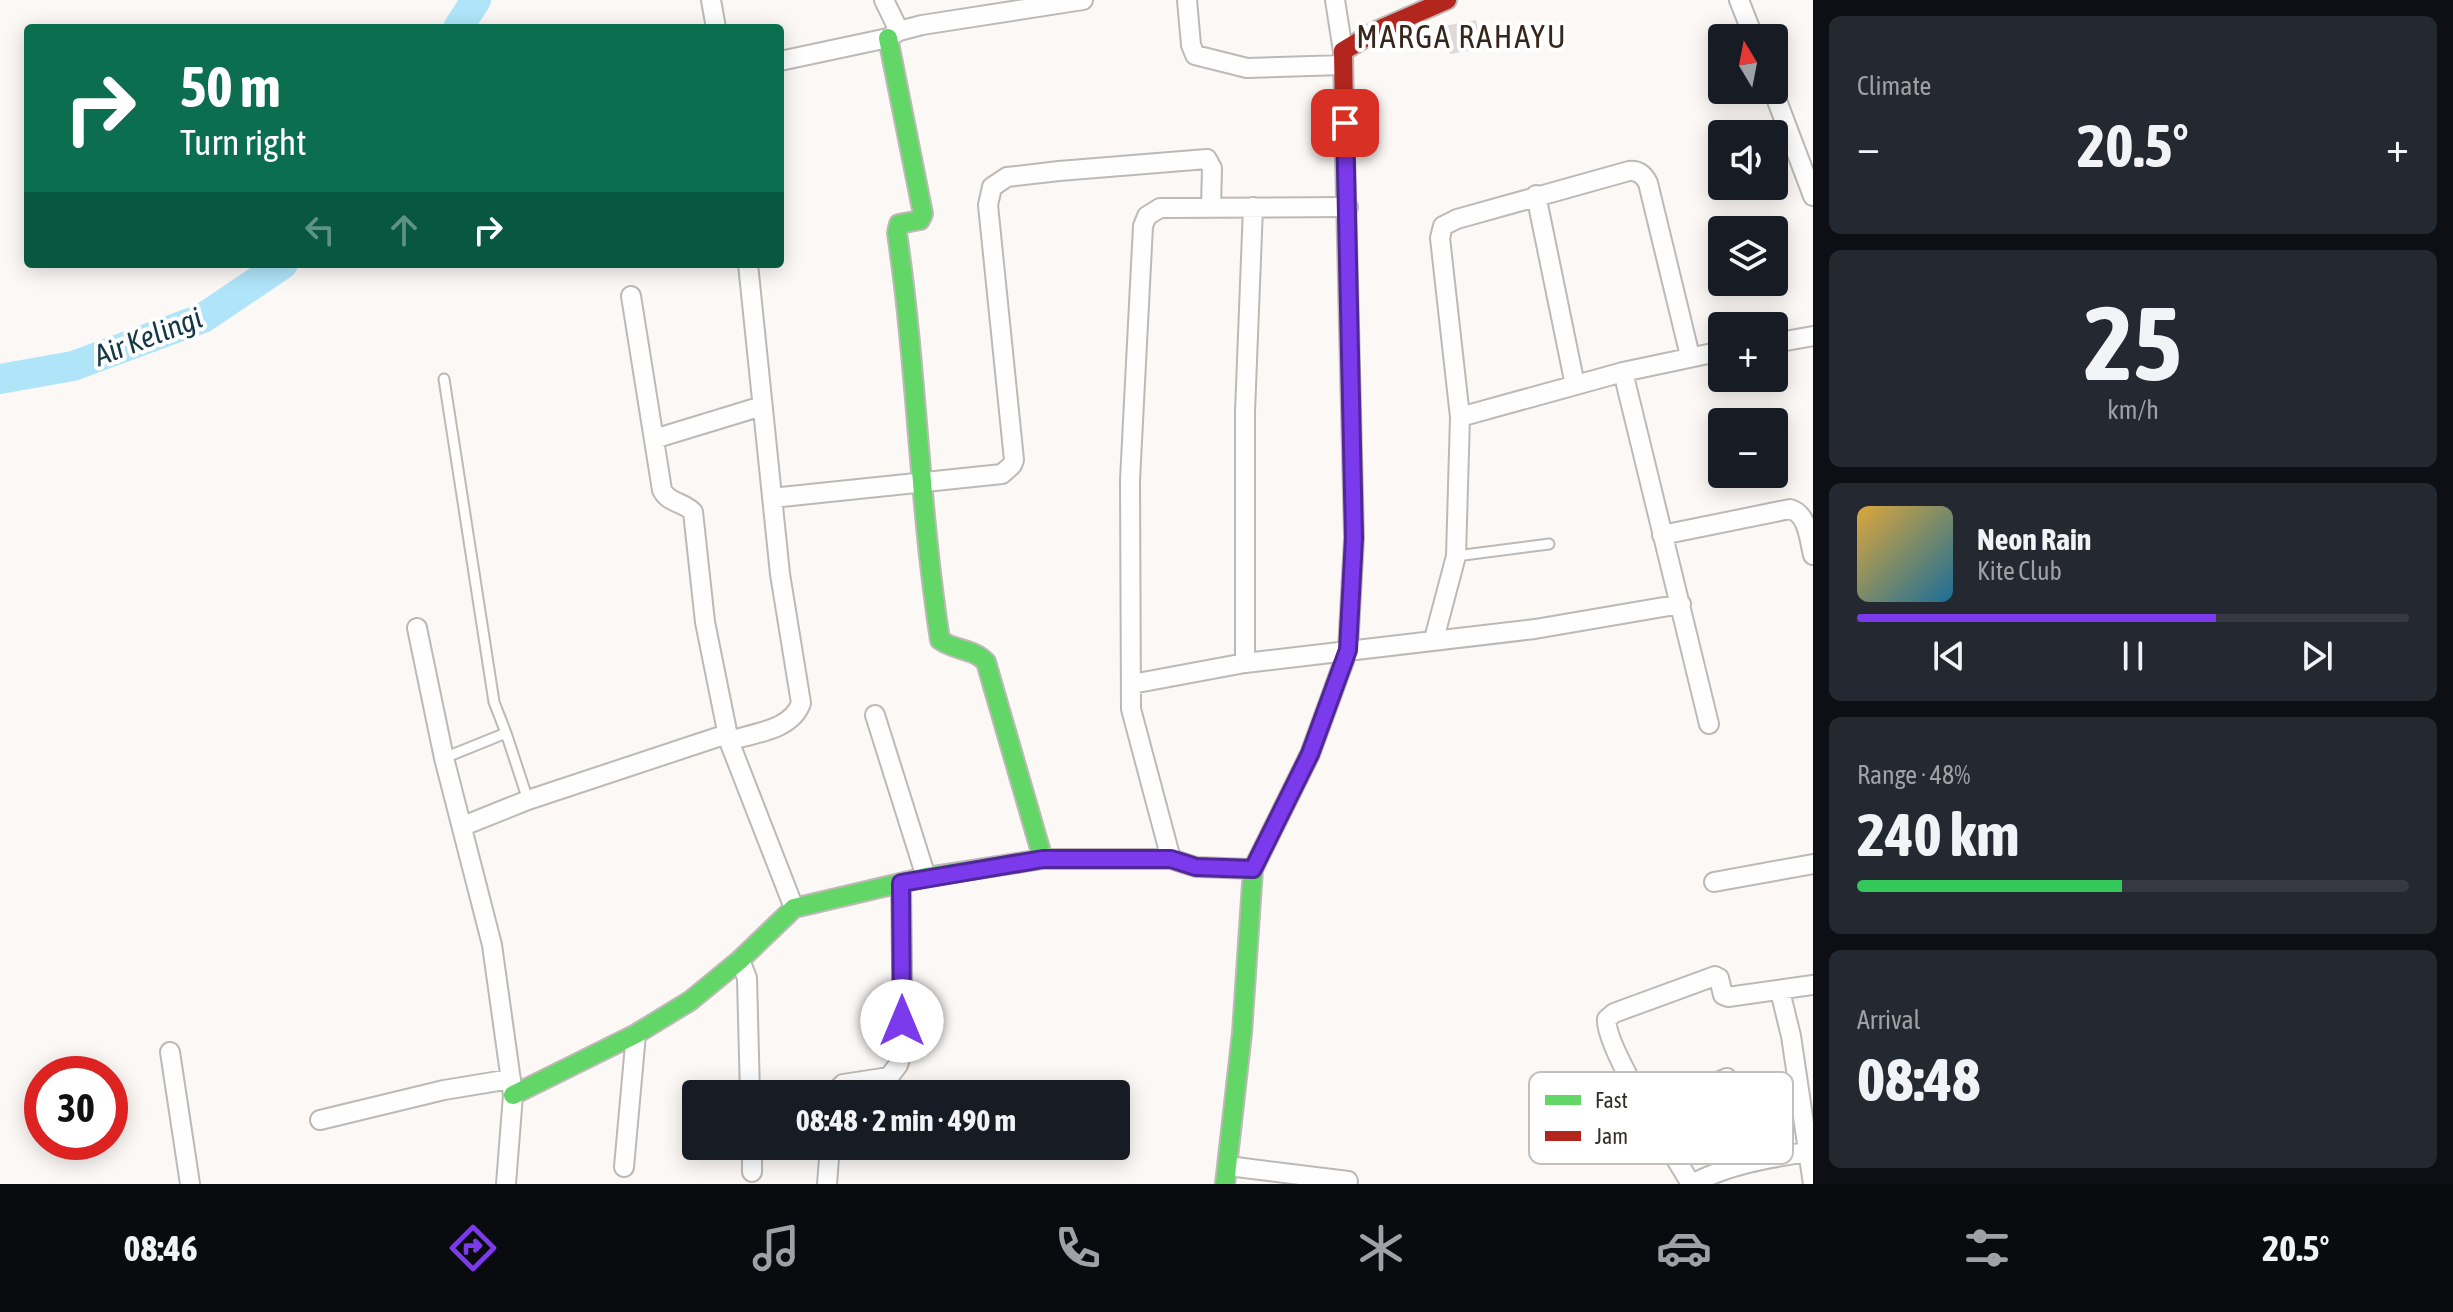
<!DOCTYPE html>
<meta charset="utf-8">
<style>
:root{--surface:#171b24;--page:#242831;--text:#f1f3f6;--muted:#9ea1a6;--line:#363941;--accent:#7c3aed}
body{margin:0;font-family:"Asap Condensed",sans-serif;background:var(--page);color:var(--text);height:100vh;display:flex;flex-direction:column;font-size:30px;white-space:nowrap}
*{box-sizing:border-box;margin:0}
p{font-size:26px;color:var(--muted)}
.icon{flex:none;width:44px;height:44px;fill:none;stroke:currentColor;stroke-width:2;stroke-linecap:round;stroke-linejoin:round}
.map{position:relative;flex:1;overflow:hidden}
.details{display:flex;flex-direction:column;gap:16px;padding:16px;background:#0d0f14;width:640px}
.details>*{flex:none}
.banner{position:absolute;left:24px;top:24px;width:760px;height:244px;border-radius:8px;box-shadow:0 4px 20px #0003;background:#0b6e4f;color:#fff;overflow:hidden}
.needle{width:52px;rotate:350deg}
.controls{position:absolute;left:1708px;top:24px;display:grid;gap:16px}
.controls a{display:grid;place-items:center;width:80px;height:80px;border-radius:8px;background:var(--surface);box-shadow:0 4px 20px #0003;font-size:40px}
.speed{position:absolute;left:24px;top:1056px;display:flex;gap:16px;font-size:40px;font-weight:700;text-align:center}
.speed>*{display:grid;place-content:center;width:104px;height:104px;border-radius:50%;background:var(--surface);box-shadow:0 4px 20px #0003;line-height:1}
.speed .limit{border:12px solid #d22;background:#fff;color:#111}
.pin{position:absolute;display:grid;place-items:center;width:68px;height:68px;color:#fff;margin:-34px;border-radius:16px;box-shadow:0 4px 12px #0006}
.me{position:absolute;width:88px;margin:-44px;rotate:0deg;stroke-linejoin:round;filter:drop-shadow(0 0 6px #0008)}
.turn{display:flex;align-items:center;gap:28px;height:168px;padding:0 24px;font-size:36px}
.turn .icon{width:104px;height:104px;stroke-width:2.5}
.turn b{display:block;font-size:56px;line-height:68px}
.lanes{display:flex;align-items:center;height:76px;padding:0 24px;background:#0003;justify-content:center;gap:40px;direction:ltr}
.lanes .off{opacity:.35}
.big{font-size:60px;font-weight:700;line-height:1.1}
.details .tile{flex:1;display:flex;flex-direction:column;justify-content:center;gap:12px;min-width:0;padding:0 28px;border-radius:12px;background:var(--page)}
.details .dial{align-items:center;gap:0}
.dial b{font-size:104px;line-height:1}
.song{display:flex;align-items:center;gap:24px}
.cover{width:96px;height:96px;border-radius:12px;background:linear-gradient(135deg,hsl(40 70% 55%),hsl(200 70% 35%))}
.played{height:8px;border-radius:4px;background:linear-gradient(90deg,var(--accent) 65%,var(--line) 65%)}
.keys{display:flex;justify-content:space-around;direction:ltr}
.heat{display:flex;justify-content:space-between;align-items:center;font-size:44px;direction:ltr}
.charge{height:12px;border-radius:6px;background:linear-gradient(90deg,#34c759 48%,var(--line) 0)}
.trip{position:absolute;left:682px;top:1080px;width:448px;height:80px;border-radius:8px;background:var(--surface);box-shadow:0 4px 20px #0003;font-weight:700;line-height:80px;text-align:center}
.dock{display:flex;height:128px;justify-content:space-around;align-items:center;background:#090b0e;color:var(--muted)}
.dock .icon{width:56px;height:56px}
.dock .on{color:var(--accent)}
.dock b{font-size:36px;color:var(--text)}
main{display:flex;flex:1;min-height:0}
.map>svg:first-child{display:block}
</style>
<main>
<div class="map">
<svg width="1813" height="1184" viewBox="0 0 1813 1184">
<rect width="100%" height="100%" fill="#fbf8f6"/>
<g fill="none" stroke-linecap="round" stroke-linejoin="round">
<!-- river -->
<path stroke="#b0e5f9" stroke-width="30" d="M458,28L476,0
M0,379L73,366L203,318L283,264"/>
</g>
<!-- building -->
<path fill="#dfdad7" d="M1476,20L1482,48L1450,54L1444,26Z"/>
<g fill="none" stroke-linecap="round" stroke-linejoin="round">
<defs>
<path id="lane" d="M444,379L494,702L506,733L444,758
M1456,556L1549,544
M506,733L528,800"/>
<path id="street" d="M711,0L716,28
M884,0L899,31
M1187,0L1191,45L1195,55L1247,68L1343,65
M1335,0L1343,51
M1739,0L1754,38
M780,61L888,38L899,31L922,25L1083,0
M1773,90L1813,196
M1536,195L1575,385
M631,296L662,490C668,503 684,502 693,512L705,622L729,741L794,908
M1774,343L1813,336
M1623,372L1709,724
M1460,417L1623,372L1722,351
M654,439L762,406
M772,498L1002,474L1012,465L1014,460L988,205L992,187L1007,177L1059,171L1207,159L1212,168L1211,206
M1662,535L1790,509C1808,514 1809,539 1813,555
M417,628L444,758L492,945L513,1095L506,1184
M1434,639L1456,556L1460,417L1440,238L1443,226L1457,219L1629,171C1638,170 1644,175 1648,183L1690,356
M1245,663V412L1253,207
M1132,684L1245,663L1535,629L1681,604
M875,715L926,877
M729,741C754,733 792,730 801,703L780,574L748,264
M463,826L528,800L727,734
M1171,859L1131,709L1130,480L1143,226L1147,216L1160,208L1348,207
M1714,882L1813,864
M740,960L747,978L750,1094
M1780,991L1791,1036L1813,1184
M170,1052L190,1184
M833,1094L843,1084L889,1077L898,1065L903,1049L901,883
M1648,1110L1727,1078
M320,1120L444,1090L511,1079
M752,1146V1172
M1228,1166L1348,1181
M624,1167L636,1034
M827,1184L830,1146
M1691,1184C1675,1157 1603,1044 1607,1019L1614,1013L1715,976L1719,978L1723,995L1728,997L1813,985
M1692,1184C1727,1165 1768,1158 1807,1152"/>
<path id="fast" d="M888,38L923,214L920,220L899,224L897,233C917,368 919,505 940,640C955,651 973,648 986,662L1043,859
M513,1095L636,1034L690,1001L740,960L794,908L926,877L1043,859H1171L1196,867L1253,869
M1225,1184L1242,1033L1253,869L1310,754L1348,650L1354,538L1344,112"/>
<path id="jam" d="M1344,112L1343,51L1378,30L1447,0"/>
</defs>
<!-- lane casing -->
<use href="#lane" stroke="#bdb9b5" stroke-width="13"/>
<!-- street casing -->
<use href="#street" stroke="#bdb9b5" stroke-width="22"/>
<!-- fast casing -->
<use href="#fast" stroke="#bdb9b5" stroke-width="22"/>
<!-- jam casing -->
<use href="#jam" stroke="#bdb9b5" stroke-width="22"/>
<!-- lane -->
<use href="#lane" stroke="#fefefe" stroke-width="9"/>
<!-- street -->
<use href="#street" stroke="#fefefe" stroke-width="18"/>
<!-- fast -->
<use href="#fast" stroke="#63d668" stroke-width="18"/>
<!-- jam -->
<use href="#jam" stroke="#b3261e" stroke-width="18"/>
</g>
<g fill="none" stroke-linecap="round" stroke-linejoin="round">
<defs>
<path id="route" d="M902,1021L901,883L1043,859H1171L1196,867L1253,869L1310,754L1348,650L1354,538L1345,123"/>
</defs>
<!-- route casing -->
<use href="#route" stroke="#51269a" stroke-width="20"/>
<!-- route -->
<use href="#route" stroke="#7c3aed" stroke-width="14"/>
</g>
<g text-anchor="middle" stroke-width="8" stroke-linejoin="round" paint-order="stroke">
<!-- water labels -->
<g font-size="30" font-style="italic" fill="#143845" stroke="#fff">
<text transform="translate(148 337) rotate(-21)" y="10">Air Kelingi</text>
</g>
<!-- quarter labels -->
<g font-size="32" letter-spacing="2" fill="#36271c" stroke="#fff">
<text x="1462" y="48">MARGA RAHAYU</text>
</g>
</g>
<!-- legend -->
<rect x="1529" y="1072" width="264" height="92" rx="12" fill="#fff" stroke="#c2c0be" stroke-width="2"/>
<rect x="1545" y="1095" width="36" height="10" fill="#63d668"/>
<rect x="1545" y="1131" width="36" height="10" fill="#b3261e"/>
<g font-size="22" fill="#352e28">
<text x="1595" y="1108">Fast</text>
<text x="1595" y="1144">Jam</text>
</g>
</svg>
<div class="controls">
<a><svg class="needle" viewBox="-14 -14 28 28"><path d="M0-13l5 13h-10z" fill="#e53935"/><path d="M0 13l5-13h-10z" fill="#9ea1a6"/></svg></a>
<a><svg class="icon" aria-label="sound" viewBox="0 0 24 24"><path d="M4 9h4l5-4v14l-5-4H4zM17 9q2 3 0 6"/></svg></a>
<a><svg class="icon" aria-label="layers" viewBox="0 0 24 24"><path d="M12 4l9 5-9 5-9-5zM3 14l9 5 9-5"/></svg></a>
<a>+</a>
<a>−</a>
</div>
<div class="speed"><div class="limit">30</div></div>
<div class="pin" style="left:1345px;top:123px;background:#d93025"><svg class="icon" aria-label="arrive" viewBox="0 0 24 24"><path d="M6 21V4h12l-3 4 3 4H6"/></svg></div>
<svg class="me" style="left:902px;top:1021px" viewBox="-20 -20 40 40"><circle r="19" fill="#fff"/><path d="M0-13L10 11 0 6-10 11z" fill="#7c3aed"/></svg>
<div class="trip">08:48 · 2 min · 490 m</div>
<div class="banner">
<div class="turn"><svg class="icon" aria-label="right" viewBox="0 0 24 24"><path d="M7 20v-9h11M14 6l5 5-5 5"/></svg><div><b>50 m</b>Turn right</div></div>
<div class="lanes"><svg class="icon off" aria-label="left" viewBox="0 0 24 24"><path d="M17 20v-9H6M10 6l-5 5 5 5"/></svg><svg class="icon off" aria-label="ahead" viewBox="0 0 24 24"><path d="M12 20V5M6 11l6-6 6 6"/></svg><svg class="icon" aria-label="right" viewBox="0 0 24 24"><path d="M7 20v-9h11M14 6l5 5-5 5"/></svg></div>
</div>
</div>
<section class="details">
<div class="tile"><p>Climate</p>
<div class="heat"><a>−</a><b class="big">20.5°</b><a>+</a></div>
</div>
<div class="tile dial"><b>25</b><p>km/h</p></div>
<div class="tile">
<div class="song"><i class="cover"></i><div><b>Neon Rain</b><p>Kite Club</p></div></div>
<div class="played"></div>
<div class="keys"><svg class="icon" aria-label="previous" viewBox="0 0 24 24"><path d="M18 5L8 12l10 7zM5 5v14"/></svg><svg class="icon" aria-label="pause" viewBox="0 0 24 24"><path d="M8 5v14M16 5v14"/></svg><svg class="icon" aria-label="next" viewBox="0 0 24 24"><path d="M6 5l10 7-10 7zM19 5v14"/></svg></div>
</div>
<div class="tile"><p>Range · 48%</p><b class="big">240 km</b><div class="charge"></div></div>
<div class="tile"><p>Arrival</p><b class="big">08:48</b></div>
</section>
</main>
<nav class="dock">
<b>08:46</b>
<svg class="icon on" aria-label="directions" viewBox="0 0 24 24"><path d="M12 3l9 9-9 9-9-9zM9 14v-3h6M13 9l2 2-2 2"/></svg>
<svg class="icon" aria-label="music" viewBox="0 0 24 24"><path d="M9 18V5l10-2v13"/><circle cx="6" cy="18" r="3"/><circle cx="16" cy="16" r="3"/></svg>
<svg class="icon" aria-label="phone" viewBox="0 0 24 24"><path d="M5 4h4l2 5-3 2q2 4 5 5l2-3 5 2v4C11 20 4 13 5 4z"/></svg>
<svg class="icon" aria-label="climate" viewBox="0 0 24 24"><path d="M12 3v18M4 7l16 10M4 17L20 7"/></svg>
<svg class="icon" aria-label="car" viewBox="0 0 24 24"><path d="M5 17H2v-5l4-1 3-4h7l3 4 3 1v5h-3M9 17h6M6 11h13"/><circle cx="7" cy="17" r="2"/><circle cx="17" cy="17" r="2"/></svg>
<svg class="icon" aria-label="filters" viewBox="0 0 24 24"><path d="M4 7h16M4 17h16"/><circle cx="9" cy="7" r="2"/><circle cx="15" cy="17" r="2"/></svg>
<b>20.5°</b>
</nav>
